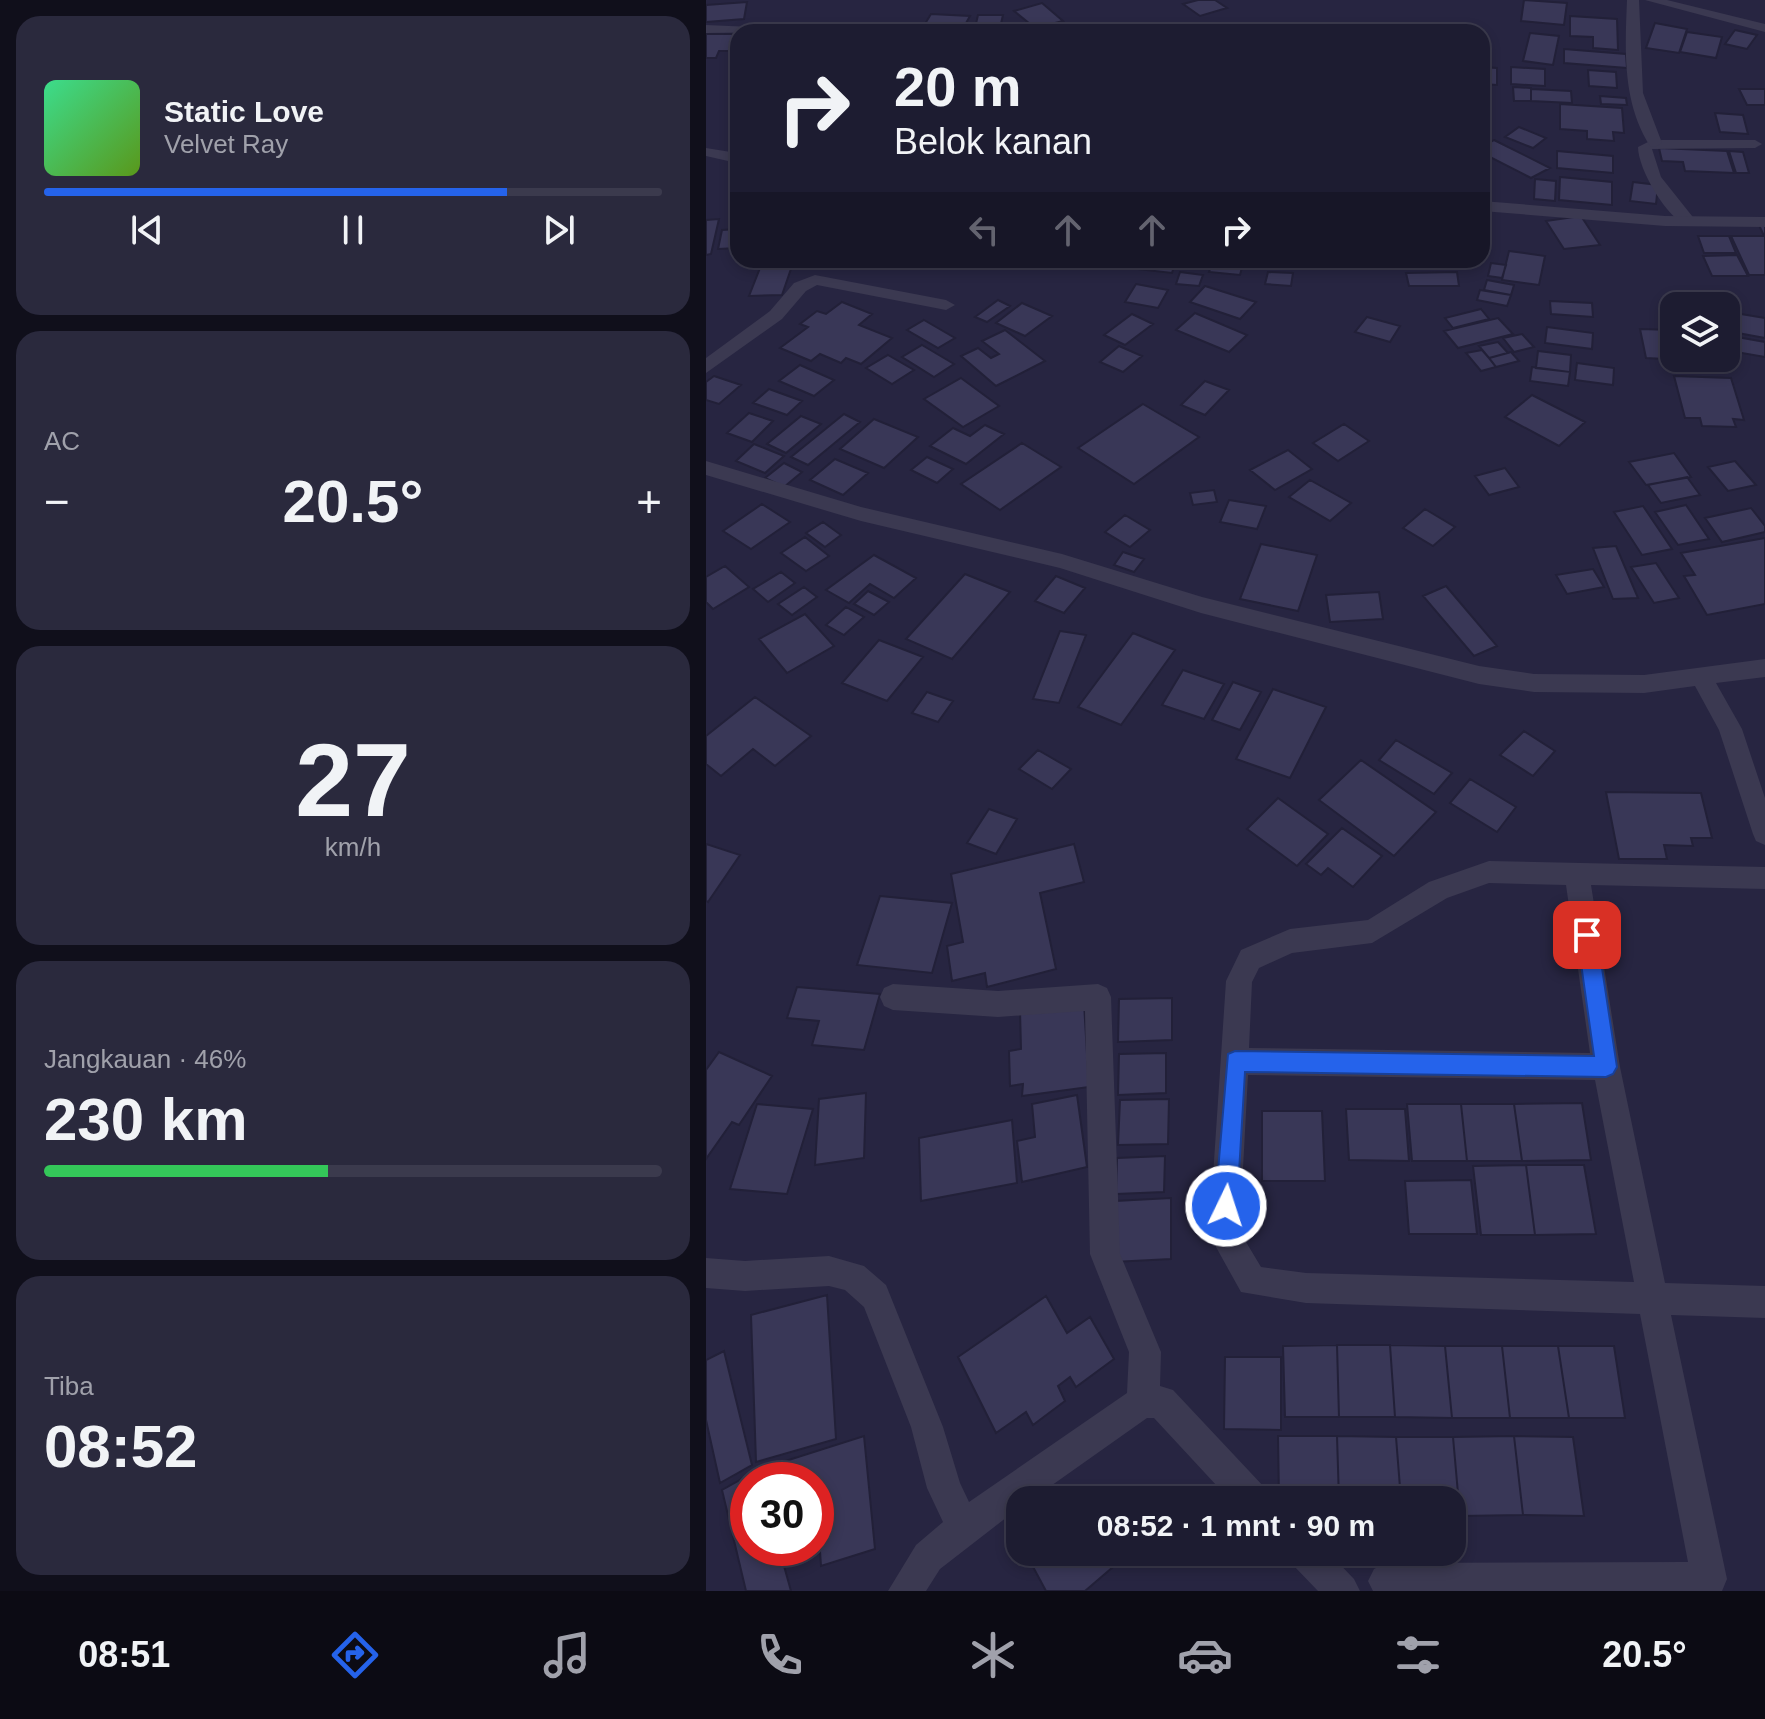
<!DOCTYPE html>
<html lang="id">
<meta charset="utf-8">
<style>
:root{--surface:#1d1c31;--page:#2a293d;--text:#f1f3f6;--muted:#a0a1ab;--line:#3b3a4d;--accent:#2563eb}
body{margin:0;font-family:Helvetica,sans-serif;background:var(--page);color:var(--text);height:100vh;display:flex;flex-direction:column;font-size:30px;white-space:nowrap}
*{box-sizing:border-box;margin:0}
p{font-size:26px;color:var(--muted)}
.icon{flex:none;width:44px;height:44px;fill:none;stroke:currentColor;stroke-width:2;stroke-linecap:round;stroke-linejoin:round}
.map{position:relative;flex:1;overflow:hidden}
.sheet{display:flex;flex-direction:column;gap:16px;padding:16px;background:#100f1b;width:706px}
.sheet>*{flex:none}
.banner{position:absolute;left:24px;top:24px;width:760px;height:244px;border-radius:24px;box-shadow:0 4px 12px #0003,0 0 0 2px var(--line);background:#1d1c31;color:var(--text);overflow:hidden}
.buttons{position:absolute;left:954px;top:292px;display:grid;gap:16px}
.buttons a{display:grid;place-items:center;width:80px;height:80px;border-radius:16px;background:var(--surface);box-shadow:0 4px 12px #0003,0 0 0 2px var(--line);font-size:40px}
.speed{position:absolute;left:24px;top:1462px;display:flex;gap:16px;font-size:40px;font-weight:700;text-align:center}
.speed>*{display:grid;place-content:center;width:104px;height:104px;border-radius:50%;background:var(--surface);box-shadow:0 4px 12px #0003,0 0 0 2px var(--line);line-height:1}
.speed .limit{border:12px solid #d22;background:#fff;color:#111}
.pin{position:absolute;display:grid;place-items:center;width:68px;height:68px;color:#fff;margin:-34px;border-radius:16px;box-shadow:0 4px 12px #0006}
.me{position:absolute;width:88px;margin:-44px;rotate:4deg;stroke-linejoin:round;filter:drop-shadow(0 0 6px #0008)}
.turn{display:flex;align-items:center;gap:28px;height:168px;padding:0 32px;font-size:36px}
.turn .icon{width:104px;height:104px;stroke-width:2.5}
.turn b{display:block;font-size:56px;line-height:68px}
.lanes{display:flex;align-items:center;height:76px;padding:0 32px;background:#0003;justify-content:center;gap:40px;direction:ltr}
.lanes .off{opacity:.35}
.big{font-size:60px;font-weight:700;line-height:1.1}
.sheet .card{flex:1;display:flex;flex-direction:column;justify-content:center;gap:12px;min-width:0;padding:0 28px;border-radius:24px;background:var(--page)}
.sheet .dial{align-items:center;gap:0}
.dial b{font-size:104px;line-height:1}
.song{display:flex;align-items:center;gap:24px}
.cover{width:96px;height:96px;border-radius:12px;background:linear-gradient(135deg,hsl(150 70% 55%),hsl(90 70% 35%))}
.played{height:8px;border-radius:4px;background:linear-gradient(90deg,var(--accent) 75%,var(--line) 75%)}
.keys{display:flex;justify-content:space-around;direction:ltr}
.heat{display:flex;justify-content:space-between;align-items:center;font-size:44px;direction:ltr}
.charge{height:12px;border-radius:6px;background:linear-gradient(90deg,#34c759 46%,var(--line) 0)}
.trip{position:absolute;left:300px;top:1486px;width:460px;height:80px;border-radius:24px;background:var(--surface);box-shadow:0 4px 12px #0003,0 0 0 2px var(--line);font-weight:700;line-height:80px;text-align:center}
.dock{display:flex;height:128px;justify-content:space-around;align-items:center;background:#0c0b14;color:var(--muted)}
.dock .icon{width:56px;height:56px}
.dock .selected{color:var(--accent)}
.dock b{font-size:36px;color:var(--text)}
main{display:flex;flex:1;min-height:0}
.map>svg:first-child{display:block}
</style>
<main>
<section class="sheet">
<div class="card">
<div class="song"><i class="cover"></i><div><b>Static Love</b><p>Velvet Ray</p></div></div>
<div class="played"></div>
<div class="keys"><svg class="icon" aria-label="previous" viewBox="0 0 24 24"><path d="M18 5L8 12l10 7zM5 5v14"/></svg><svg class="icon" aria-label="pause" viewBox="0 0 24 24"><path d="M8 5v14M16 5v14"/></svg><svg class="icon" aria-label="next" viewBox="0 0 24 24"><path d="M6 5l10 7-10 7zM19 5v14"/></svg></div>
</div>
<div class="card"><p>AC</p>
<div class="heat"><a>−</a><b class="big">20.5°</b><a>+</a></div>
</div>
<div class="card dial"><b>27</b><p>km/h</p></div>
<div class="card"><p>Jangkauan · 46%</p><b class="big">230 km</b><div class="charge"></div></div>
<div class="card"><p>Tiba</p><b class="big">08:52</b></div>
</section>
<div class="map">
<svg width="1059" height="1591" viewBox="0 0 1059 1591">
<rect width="100%" height="100%" fill="#272541"/>
<!-- building -->
<path fill="#393757" stroke="#222038" stroke-width="2" d="M492,0H509L521,8L494,16L477,4Z
M818,0L861,3L858,25L815,21Z
M41,2L38,19L0,22V5Z
M336,3L357,21L329,28L308,11Z
M225,14L264,16L255,32H214Z
M272,15H297L293,32H268Z
M864,16L911,19L912,50L887,48V37L864,36Z
M949,23L981,29L973,53L940,48Z
M1029,30L1051,35L1041,49L1019,44Z
M981,32L1016,37L1010,58L974,52Z
M824,33L853,36L847,65L817,61Z
M0,34H32V43L28,51H13L10,58H0Z
M858,49L920,54L921,68L858,63Z
M776,67L791,68V85L776,84Z
M805,67L839,69V86L805,84Z
M882,70L910,72L911,88L883,86Z
M807,87L825,88V101H808Z
M825,89L865,91L866,103L825,101Z
M1033,89H1059V105H1041Z
M894,96L920,98L921,105L895,104Z
M854,104L916,108L918,133L907,132L908,141L881,139V131L854,129Z
M1009,113L1037,115L1042,134L1014,132Z
M813,127L840,138L827,148L799,137Z
M788,140L844,168L825,178L776,153V146Z
M953,148L1021,151L1028,173L979,171L977,162L956,161Z
M851,151L907,156V173L851,168Z
M1023,151L1037,152L1043,173H1030Z
M854,177L906,182V205L853,200Z
M829,179L850,181L849,201L828,199Z
M927,182L952,185L950,204L924,201Z
M875,216L894,245L858,249L840,221Z
M13,219L5,254L0,255V220Z
M1053,225H1059V275H1043L1025,236H1058Z
M32,229V248L12,249L16,230Z
M992,236H1023L1030,253H998Z
M803,251L839,256L833,285L796,280Z
M1031,255L1042,276H1006L997,256Z
M434,260H470L466,273L431,269Z
M507,260H538L534,275L503,272Z
M562,260H605V264H562Z
M653,260H693V269L653,268Z
M56,263H87L76,295L43,296Z
M785,263L800,265L796,278L782,276Z
M474,272L497,275L493,286L470,284Z
M562,272L587,273L585,286L559,284Z
M751,272L753,286H703L700,273Z
M781,280L808,285L805,295L778,290Z
M430,284L462,290L452,308L419,302Z
M499,286L550,302L534,319L484,302Z
M774,290L805,295L801,306L771,300Z
M292,300L304,306L281,322L269,317Z
M844,301L886,303L887,317L845,314Z
M136,302L166,314L153,325L186,338L155,364L140,358L135,363L114,354L105,361L74,348L102,327L94,324L111,311L120,314Z
M316,303L346,316L319,336L290,323Z
M775,309L783,319L747,328L739,318Z
M1023,312L1059,318V338L1021,331Z
M489,313L541,335L523,352L470,330Z
M426,314L447,324L419,345L398,335Z
M661,317L694,326L684,342L649,332Z
M792,318L807,334L752,348L738,331Z
M218,320L249,338L232,348L201,330Z
M841,327L887,333L886,349L839,343Z
M934,329L968,330V358L977,360L940,358Z
M299,330L339,361L290,386L255,356L272,348L285,358L293,354L276,341Z
M816,334L828,347L808,352L797,338Z
M1031,337L1059,342V357L1030,352Z
M792,342L802,353L783,358L773,346Z
M216,345L248,364L228,377L196,357Z
M413,346L436,356L417,372L394,362Z
M776,350L783,358L790,367L775,371L760,353Z
M832,351L865,355L864,372L830,368Z
M805,352L813,361L790,367L783,358Z
M182,355L208,370L186,384L160,368Z
M871,363L908,368L907,385L869,380Z
M94,365L128,380L108,396L73,381Z
M826,367L864,372L862,386L824,381Z
M8,376L35,385L13,404L0,400V382Z
M968,376L1025,378L1038,420L1027,419L1030,427L996,426L994,418H979Z
M255,378L293,406L257,427L218,399Z
M499,381L523,390L499,415L475,405Z
M63,389L96,401L81,415L47,403Z
M826,395L879,422L853,446L799,417Z
M437,404L493,437L428,484L372,448Z
M43,413L67,421L46,442L21,433Z
M138,414L154,422L102,465L85,457Z
M95,416L115,424L80,453L61,444Z
M168,419L212,437L178,468L134,449Z
M638,424L663,441L632,461L607,443Z
M279,425L298,434L260,464L224,446L247,428L264,436Z
M316,443L355,467L294,510L255,484Z
M48,444L78,456L59,473L30,461Z
M582,450L606,469L569,490L544,470Z
M968,453L985,477L940,485L923,462Z
M221,457L247,469L231,483L205,470Z
M129,459L162,473L137,495L104,480Z
M1029,461L1050,485L1022,491L1002,467Z
M78,463L96,472L78,487L59,478Z
M799,468L813,487L783,495L769,476Z
M981,477L994,495L955,503L942,485Z
M604,480L645,503L624,521L583,497Z
M508,490L511,502L487,505L484,493Z
M523,500L560,506L551,529L514,522Z
M56,504L84,522L45,549L17,531Z
M980,505L1003,539L972,545L949,512Z
M937,506L966,549L936,555L908,512Z
M1045,508L1059,526V532L1016,542L999,518Z
M719,509L749,527L727,546L697,528Z
M419,515L444,530L424,547L399,532Z
M117,522L135,535L119,547L100,533Z
M99,537L123,556L100,571L75,553Z
M1059,538V604L1001,615L978,576L989,575L975,553Z
M555,544L611,555L592,611L534,599Z
M910,546L932,598L907,599L887,548Z
M417,552L438,559L428,572L408,565Z
M168,555L210,578L188,598L164,584L143,603L120,590Z
M950,563L973,598L948,603L925,567Z
M19,566L43,587L7,609L0,602V577Z
M887,569L898,587L861,594L850,575Z
M75,572L89,583L62,602L47,589Z
M259,574L304,592L246,659L200,639Z
M350,576L379,588L358,613L329,601Z
M740,586L791,646L768,656L717,596Z
M98,587L111,597L86,615L72,604Z
M162,591L183,602L168,615L148,604Z
M673,592L677,619L624,622L620,595Z
M140,607L158,617L138,635L120,625Z
M99,614L128,646L81,673L53,639Z
M354,631L380,635L353,703L327,699Z
M427,633L469,650L415,725L372,707Z
M173,640L217,657L181,701L136,683Z
M477,670L518,684L498,719L456,705Z
M527,682L555,692L534,730L506,720Z
M567,689L620,707L584,778L530,759Z
M221,692L247,701L232,722L206,713Z
M49,697L105,736L69,766L47,749L15,776L0,764V736Z
M818,731L849,751L827,776L794,755Z
M690,740L746,773L728,794L673,760Z
M332,750L365,769L346,789L313,769Z
M655,760L730,812L688,856L613,800Z
M764,779L810,807L791,832L744,803Z
M900,792L995,793L1006,838H985L987,846L958,845L961,859H913Z
M572,798L622,834L591,866L541,829Z
M283,809L311,819L290,854L261,843Z
M636,828L676,856L647,887L622,868L615,875L600,864Z
M0,844L34,855L2,902L0,901Z
M368,844L378,882L334,893L350,969L281,987L279,973L246,981L241,946L257,942L245,874Z
M174,896L246,903L226,973L151,965Z
M91,987L174,994L158,1050L106,1045L113,1021L81,1018Z
M466,998V1040L412,1042L413,999Z
M378,1003L383,1087L316,1096L317,1084L304,1086L303,1051L315,1049L314,1011Z
M13,1052L66,1076L33,1125L26,1122L0,1159V1070Z
M460,1053V1093L412,1095L413,1054Z
M160,1093L158,1158L109,1165L113,1099Z
M371,1095L381,1167L316,1182L311,1141L329,1137L326,1104Z
M463,1099L462,1144L412,1145L414,1100Z
M876,1103L885,1160L816,1161L808,1104Z
M51,1104L107,1109L81,1194L24,1189Z
M701,1104H755L761,1161H706Z
M755,1104H808L816,1161H761Z
M640,1109H699L703,1161L643,1160Z
M556,1111H616L619,1181H556Z
M306,1120L311,1183L215,1201L213,1138Z
M459,1156L458,1192L410,1194L411,1158Z
M820,1165L829,1235H775L767,1166Z
M820,1165H878L890,1234L829,1235Z
M765,1180L771,1234H703L699,1181Z
M465,1198V1259L407,1262L409,1201Z
M121,1295L130,1439L50,1462L45,1315Z
M340,1296L361,1333L384,1317L408,1359L370,1387L364,1377L352,1386L359,1401L327,1425L320,1412L290,1433L252,1357Z
M631,1345L633,1417H579L577,1346Z
M631,1345H684L689,1417H633Z
M684,1345L739,1346L746,1418L689,1417Z
M739,1346H796L804,1418H746Z
M796,1346H852L863,1418H804Z
M852,1346H908L919,1418H863Z
M18,1351L46,1465L14,1483L0,1420V1360Z
M519,1357H575V1430L518,1429Z
M158,1436L169,1549L115,1566L113,1536L110,1537V1480H71L70,1464Z
M572,1436H631L633,1500H573Z
M631,1436L690,1437L695,1500H633Z
M808,1436L817,1515L754,1516L747,1437Z
M808,1436L867,1437L878,1516L817,1515Z
M690,1437H747L754,1516H746V1500H695Z
M52,1470L55,1480H42V1548H73L85,1591H40L16,1490Z
M319,1552H409L414,1561L379,1591H340Z"/>
<g fill="none" stroke-linecap="round" stroke-linejoin="round">
<!-- service -->
<path fill="#3b3951" fill-rule="evenodd" d="M946,140H1049L1056,144L1049,148L946,149L955,177L990,221L982,226C961,219 932,169 932,147Z"/>
<!-- minor -->
<path fill="#3b3951" fill-rule="evenodd" d="M921,0H933L937,93L956,143L949,147L944,146C916,102 919,50 921,0Z
M0,25L73,28L80,32L0,33Z
M0,148L31,153L32,178H22V161L0,156Z
M776,201L959,216L1059,217V227L959,226L776,211Z
M109,275L240,300L249,305L240,310L111,285L100,291L76,319L0,373V358L64,311L88,283Z
M0,461L155,507L356,554L496,597L773,666L828,674L938,675L1059,659V677L1010,683L1036,729L1059,798V845L1050,841L1047,834L1013,730L989,686L938,693L828,692L773,684L495,613L354,568L155,521L0,475Z
M783,861L1059,867V889L885,885L914,1067L959,1283L1059,1286V1318L965,1315L1021,1579L1016,1591H667L662,1581L668,1569L680,1563L982,1562L934,1314L600,1303L535,1292L510,1247L505,1206L520,981L535,950L584,929L662,920L723,882ZM783,883L860,885L884,1053L543,1048L546,982L553,968L586,953L666,943L741,898ZM542,1075L889,1080L928,1282L600,1273L555,1267L540,1242L535,1206Z
M187,984L292,991L392,984L401,988L405,997L414,1254L455,1352L454,1386L467,1390L559,1488L564,1500H524L448,1418H441L325,1500H314V1507L234,1569L220,1591H182L210,1545L237,1522L221,1488L205,1427L158,1307L139,1290L123,1286L39,1291L0,1288V1258L39,1261L123,1256L158,1266L180,1285L237,1427L254,1483L263,1502L421,1393L423,1352L384,1254L379,1011L292,1017L187,1010L178,1006L174,997L178,988Z
M581,1552H622L648,1579L654,1591H612L586,1564Z"/>
<!-- tertiary -->
<path fill="#3b3951" fill-rule="evenodd" d="M939,0H961L1059,24V32Z"/>
</g>
<!-- route -->
<path fill="#2563eb" stroke="#184099" stroke-width="2" d="M881,926L891,935L911,1067L907,1074L900,1077L539,1072L531,1206L528,1214L520,1217L512,1214L509,1206L522,1054L529,1051L888,1056L871,935Z"/>
</svg>
<div class="buttons">
<a><svg class="icon" aria-label="layers" viewBox="0 0 24 24"><path d="M12 4l9 5-9 5-9-5zM3 14l9 5 9-5"/></svg></a>
</div>
<div class="speed"><div class="limit">30</div></div>
<div class="pin" style="left:881px;top:935px;background:#d93025"><svg class="icon" aria-label="arrive" viewBox="0 0 24 24"><path d="M6 21V4h12l-3 4 3 4H6"/></svg></div>
<svg class="me" style="left:520px;top:1206px" viewBox="-20 -20 40 40"><circle r="17" fill="#2563eb" stroke="#fff" stroke-width="3"/><path d="M0-11L8 9 0 5-8 9z" fill="#fff"/></svg>
<div class="trip">08:52 · 1 mnt · 90 m</div>
<div class="banner">
<div class="turn"><svg class="icon" aria-label="right" viewBox="0 0 24 24"><path d="M7 20v-9h11M14 6l5 5-5 5"/></svg><div><b>20 m</b>Belok kanan</div></div>
<div class="lanes"><svg class="icon off" aria-label="left" viewBox="0 0 24 24"><path d="M17 20v-9H6M10 6l-5 5 5 5"/></svg><svg class="icon off" aria-label="ahead" viewBox="0 0 24 24"><path d="M12 20V5M6 11l6-6 6 6"/></svg><svg class="icon off" aria-label="ahead" viewBox="0 0 24 24"><path d="M12 20V5M6 11l6-6 6 6"/></svg><svg class="icon" aria-label="right" viewBox="0 0 24 24"><path d="M7 20v-9h11M14 6l5 5-5 5"/></svg></div>
</div>
</div>
</main>
<nav class="dock">
<b>08:51</b>
<svg class="icon selected" aria-label="directions" viewBox="0 0 24 24"><path d="M12 3l9 9-9 9-9-9zM9 14v-3h6M13 9l2 2-2 2"/></svg>
<svg class="icon" aria-label="music" viewBox="0 0 24 24"><path d="M9 18V5l10-2v13"/><circle cx="6" cy="18" r="3"/><circle cx="16" cy="16" r="3"/></svg>
<svg class="icon" aria-label="phone" viewBox="0 0 24 24"><path d="M5 4h4l2 5-3 2q2 4 5 5l2-3 5 2v4C11 20 4 13 5 4z"/></svg>
<svg class="icon" aria-label="climate" viewBox="0 0 24 24"><path d="M12 3v18M4 7l16 10M4 17L20 7"/></svg>
<svg class="icon" aria-label="car" viewBox="0 0 24 24"><path d="M5 17H2v-5l4-1 3-4h7l3 4 3 1v5h-3M9 17h6M6 11h13"/><circle cx="7" cy="17" r="2"/><circle cx="17" cy="17" r="2"/></svg>
<svg class="icon" aria-label="filters" viewBox="0 0 24 24"><path d="M4 7h16M4 17h16"/><circle cx="9" cy="7" r="2"/><circle cx="15" cy="17" r="2"/></svg>
<b>20.5°</b>
</nav>
